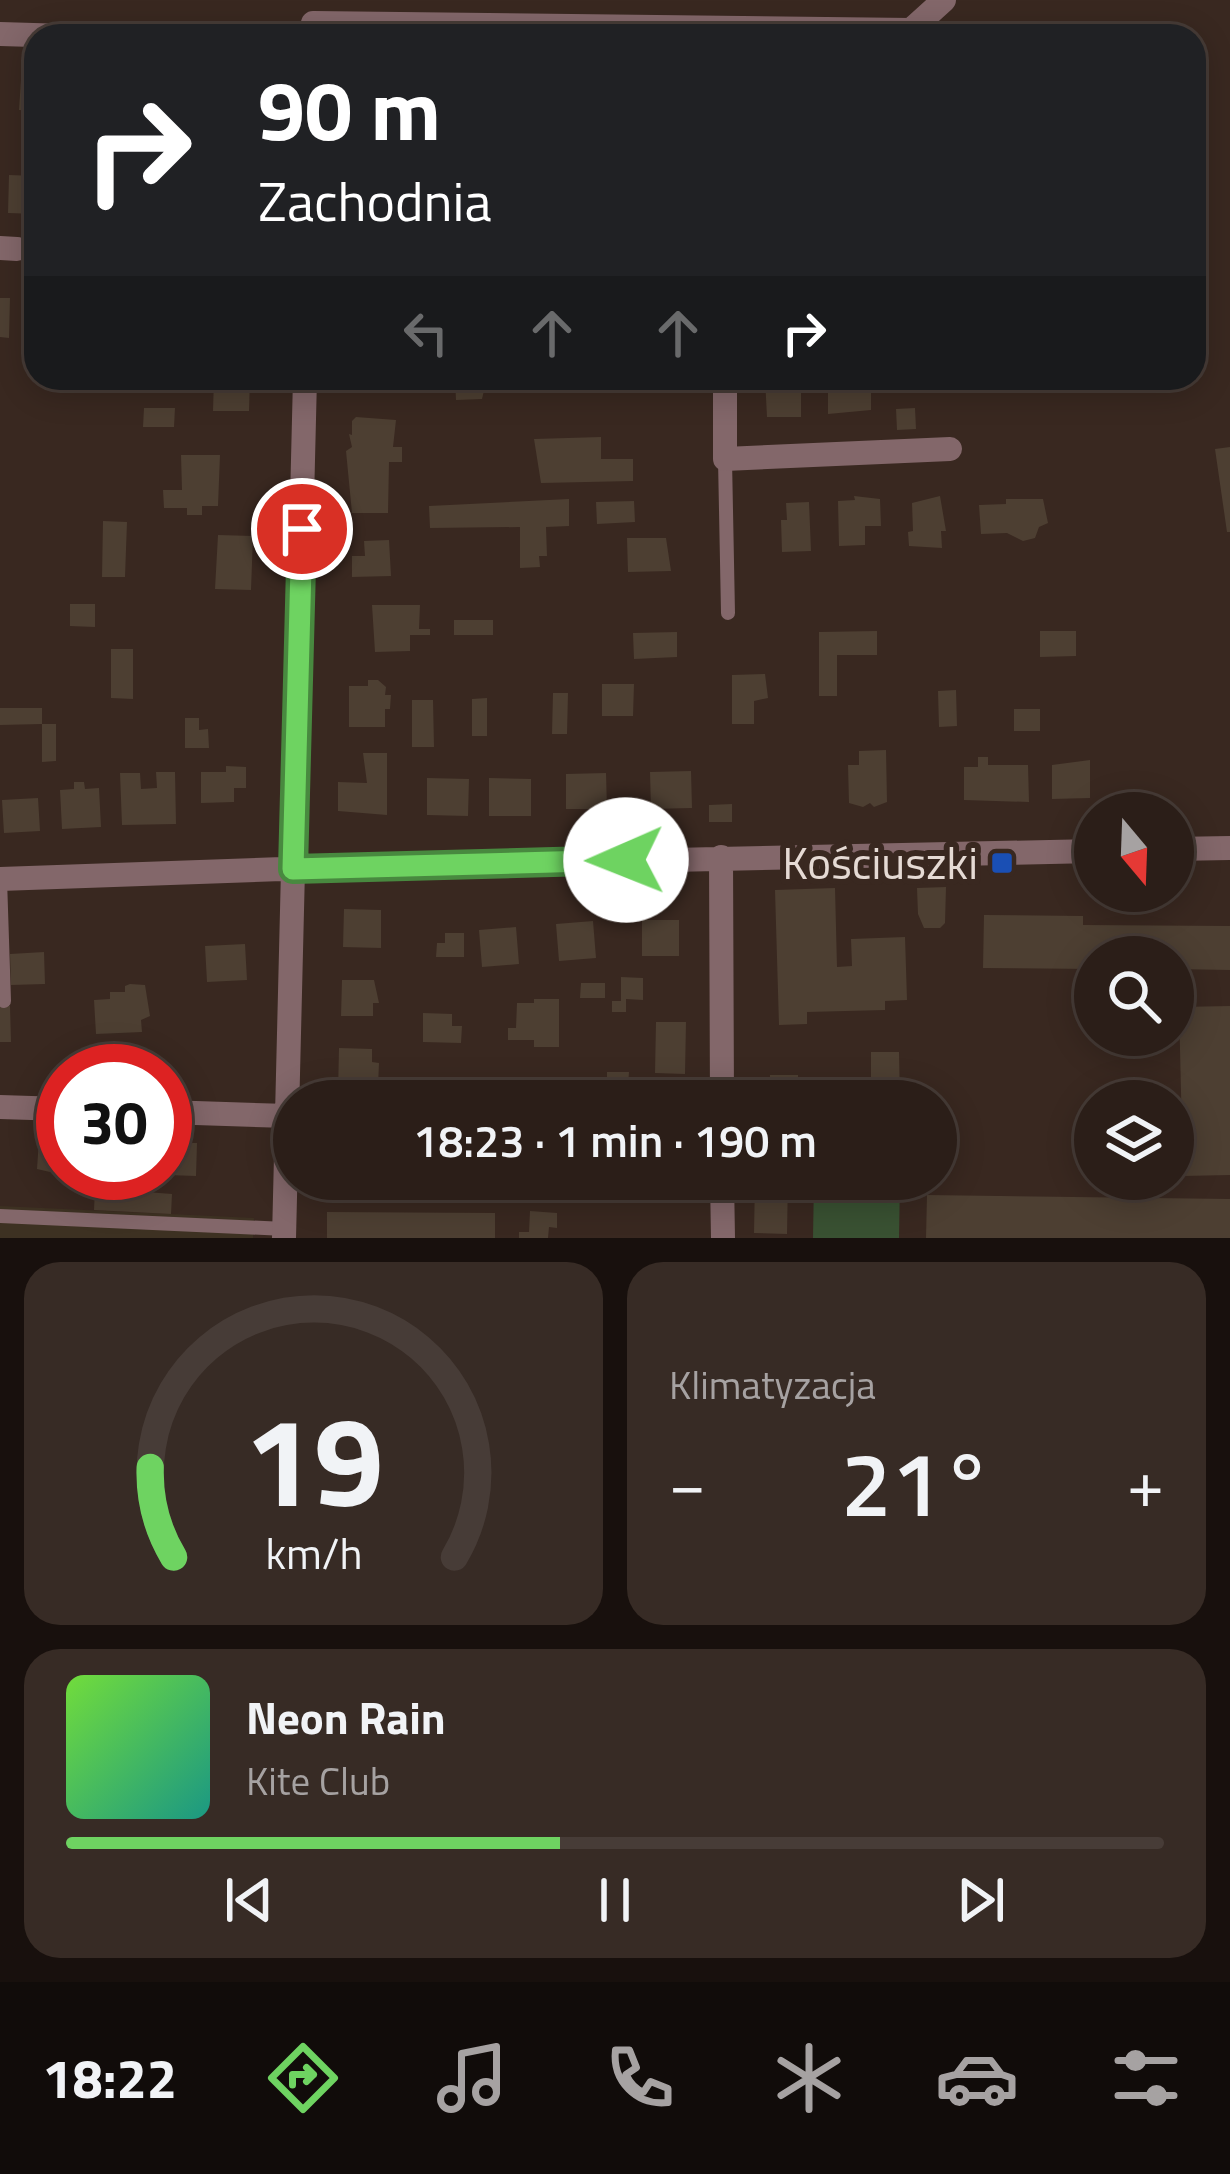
<!DOCTYPE html>
<html lang="pl">
<meta charset="utf-8">
<style>
:root{--surface:#2b1e18;--page:#372b25;--text:#f1f3f6;--muted:#a6a2a2;--line:#473c37;--accent:#6ed361}
body{margin:0;font-family:"Titillium Web",sans-serif;background:var(--page);color:var(--text);height:100vh;display:flex;flex-direction:column;font-size:45px;white-space:nowrap}
*{box-sizing:border-box;margin:0}
p{font-size:39px;color:var(--muted)}
.icon{flex:none;width:66px;height:66px;fill:none;stroke:currentColor;stroke-width:2;stroke-linecap:round;stroke-linejoin:round}
.map{position:relative;height:1238px;overflow:hidden}
.drawer{display:flex;flex-direction:column;gap:24px;padding:24px;background:#18100d;flex:1}
.drawer>*{flex:none}
.top-card{position:absolute;left:24px;top:24px;width:1182px;height:366px;border-radius:36px;box-shadow:0 6px 30px #0003,0 0 0 3px var(--line);background:#202124;color:#fff;overflow:hidden}
.needle{width:78px;rotate:161deg}
.tools{position:absolute;left:1074px;top:792px;display:grid;gap:24px}
.tools a{display:grid;place-items:center;width:120px;height:120px;border-radius:50%;background:var(--surface);box-shadow:0 6px 30px #0003,0 0 0 3px var(--line);font-size:60px}
.speed{position:absolute;left:36px;top:1044px;display:flex;gap:24px;font-size:60px;font-weight:700;text-align:center}
.speed>*{display:grid;place-content:center;width:156px;height:156px;border-radius:50%;background:var(--surface);box-shadow:0 6px 30px #0003,0 0 0 3px var(--line);line-height:1}
.speed .limit{border:18px solid #d22;background:#fff;color:#111}
.pin{position:absolute;display:grid;place-items:center;width:102px;height:102px;color:#fff;margin:-51px;border:6px solid #fff;border-radius:50%;box-shadow:0 3px 12px #0007}
.me{position:absolute;width:132px;margin:-66px;rotate:269deg;stroke-linejoin:round;filter:drop-shadow(0 0 9px #0008)}
.turn{display:flex;align-items:center;gap:42px;height:252px;padding:0 36px;font-size:54px}
.turn .icon{width:156px;height:156px;stroke-width:2.5}
.turn b{display:block;font-size:84px;line-height:102px}
.lanes{display:flex;align-items:center;height:114px;padding:0 36px;background:#0003;justify-content:center;gap:60px;direction:ltr}
.lanes .off{opacity:.35}
.big{font-size:90px;font-weight:600;line-height:1.1}
.drawer .tile{flex:1;display:flex;flex-direction:column;justify-content:center;gap:18px;min-width:0;padding:0 42px;border-radius:36px;background:var(--page)}
.drawer .dial{align-items:center;gap:0}
.dial svg{height:312px;overflow:visible;fill:none;stroke:var(--line);stroke-width:7;stroke-linecap:round;text-anchor:middle}
.dial text{fill:var(--text);stroke:none}
.song{display:flex;align-items:center;gap:36px}
.cover{width:144px;height:144px;border-radius:18px;background:linear-gradient(135deg,hsl(100 70% 55%),hsl(170 70% 35%))}
.played{height:12px;border-radius:6px;background:linear-gradient(90deg,var(--accent) 45%,var(--line) 45%)}
.keys{display:flex;justify-content:space-around;direction:ltr}
.heat{display:flex;justify-content:space-between;align-items:center;font-size:66px;direction:ltr}
.drawer .tiles{flex:1;display:grid;gap:24px;grid-template-columns:1fr 1fr}
.tile:last-child{grid-column:span 2}
.trip{position:absolute;left:273px;top:1080px;width:684px;height:120px;border-radius:60px;background:var(--surface);box-shadow:0 6px 30px #0003,0 0 0 3px var(--line);font-weight:600;line-height:120px;text-align:center}
.dock{display:flex;height:192px;justify-content:space-around;align-items:center;background:#110c0a;color:var(--muted)}
.dock .icon{width:84px;height:84px}
.dock .active{color:var(--accent)}
.dock b{font-size:54px;color:var(--text)}
.map>svg:first-child{display:block}
</style>
<div class="map">
<svg width="1230" height="1238" viewBox="0 0 1230 1238">
<rect width="100%" height="100%" fill="#392820"/>
<!-- education -->
<path fill="#3d3122" d="M0,1206L254,1218L253,1238H0Z"/>
<!-- green -->
<path fill="#395132" d="M814,1179H900L899,1238H813Z"/>
<!-- building -->
<path fill="#4d3f32" d="M21,80L36,81V111L19,110Z
M9,175L36,176V214L8,213Z
M0,298H10L9,338L0,337Z
M214,378H250L249,411H213Z
M354,378H387V388L354,387Z
M455,378H487L482,399L456,400Z
M765,378H801V417H767Z
M839,378H871V410L828,414V381Z
M144,408H175L174,427H143Z
M915,408L916,429L897,430L896,409Z
M356,417L396,420L393,447H402V462H389L388,513H352L346,451L352,447L349,434L352,435V421Z
M601,437V459H633V481L541,483L534,439Z
M1230,447V532H1227L1215,449Z
M181,455H220L218,506H202V515H187V508H164L163,490H182Z
M854,496L880,499L881,526H865V545L839,546L838,501L855,500Z
M940,496L946,531H941L942,548L909,546L908,532L913,531L912,503Z
M569,499V526L546,527L547,556H539L540,567L520,568V527L430,528L429,506Z
M1006,499H1043L1048,523L1039,527L1035,538L1023,541L1007,533L981,534L979,505L1006,504Z
M634,501L635,522L597,524L596,502Z
M809,502L811,551L782,552L781,520H787L786,503Z
M103,521L127,522L125,577H102Z
M218,535L253,536L251,590L215,589Z
M627,538H666L671,571L628,572Z
M389,540L391,576L352,577V556H365L364,541Z
M70,604H95V627L70,626Z
M372,605H420L419,629H430V635H410V651L375,652Z
M454,620H493V635H454Z
M877,631V655H837V696H819V632Z
M1040,631H1076V656L1040,657Z
M677,632V657L634,659L633,633Z
M111,649H133V699L111,698Z
M765,674L768,698L754,701V724H732V675Z
M368,680H378L386,687L385,695H391L390,709H385V727H349V686H368Z
M602,684H634L633,716H602Z
M956,690L957,726L939,727L938,691Z
M553,693H568L567,734H552Z
M487,698V736H472V699Z
M412,700H433L434,747H412Z
M0,708H42V724L0,725Z
M1014,709H1040V731H1014Z
M185,718H199V730L208,729L209,748H185Z
M42,724H56V761L42,762Z
M886,750L887,802L874,807L870,803L863,807L849,803L848,765H859V751Z
M363,753H387V815L338,811V782L367,783Z
M978,757H988V765H1028L1029,802L964,800V767H978Z
M1090,760V798L1052,799V765Z
M226,766L246,767V788H234V802L201,803V772H226Z
M691,771L692,808L651,809L650,772Z
M156,772H175L176,824L122,825L120,773H140L141,789L157,788Z
M606,773L607,809H566V774Z
M427,778L469,779L468,816L427,815Z
M489,778L531,779V816H489Z
M74,782H84L85,789L99,788L101,827L62,829L60,790L74,789Z
M38,798L40,831L4,833L2,800Z
M732,804V822H709V805Z
M946,887L945,923L940,928H924L918,914L917,888Z
M835,888L837,967L852,966L851,939L905,937L907,1000L885,1001V1010L807,1012V1024L779,1025L775,890Z
M344,909L381,910V948L343,947Z
M984,915L1083,916V925L1230,926V970L1173,969V957H1095V969L983,968Z
M642,920H679V956H642Z
M593,921L596,958L559,961L556,924Z
M516,927L519,964L482,967L479,930Z
M445,933H464V957H436L437,943H445Z
M245,944L247,980L207,982L205,946Z
M44,952L45,984L11,985L10,954Z
M621,977L643,978V1000L626,999V1012H612V1001H621Z
M342,980H374L379,1003H373V1016H341Z
M581,983H605V998H580Z
M130,984L145,985L150,1016L141,1020L142,1032L96,1034L94,1000L110,999V992H125V986Z
M534,999H559V1047H534V1040H508V1028H516L517,1003H534Z
M10,1006L11,1042H0V1007Z
M1230,1006V1175L1183,1176L1179,1007Z
M423,1013L452,1014V1026H462L461,1043L423,1042Z
M656,1022H686L685,1074L655,1073Z
M339,1048L372,1049V1062L379,1063L378,1087L359,1086V1094L338,1093Z
M871,1052H899L900,1101H871Z
M607,1072H629L628,1086L607,1085Z
M770,1075H798V1101H770Z
M39,1139H63V1175L37,1169Z
M168,1143H197L196,1176L167,1175Z
M101,1173H139V1185H101Z
M416,1179H462V1193L417,1194Z
M755,1179H788L787,1234L754,1233Z
M95,1188L172,1194L171,1214L94,1210Z
M927,1195L1230,1199V1238H926Z
M530,1211L557,1213V1228L549,1227L548,1238H519V1232H529Z
M327,1212L495,1213V1238H327Z"/>
<g fill="none" stroke-linecap="round" stroke-linejoin="round">
<!-- service -->
<path stroke="#83676a" stroke-width="14" d="M725,459L728,613
M0,879L4,1001
M0,1216L285,1229"/>
<!-- minor -->
<path stroke="#83676a" stroke-width="24" d="M313,23L911,30L944,0
M0,34L67,36
M0,248L17,249
M725,378V459L950,449
M1173,849L1230,848
M721,857L722,1101
M0,879L338,867L1095,851
M0,1107L63,1109
M165,1112L288,1116
M722,1179L723,1238
M284,1238L305,378"/>
</g>
<g fill="none" stroke-linecap="round" stroke-linejoin="round">
<defs>
<path id="route" d="M302,529L293,869L626,860"/>
</defs>
<!-- route casing -->
<use href="#route" stroke="#48893f" stroke-width="30"/>
<!-- route -->
<use href="#route" stroke="#6ed361" stroke-width="21"/>
</g>
<!-- markers -->
<rect fill="#1a4fb4" stroke="#392820" stroke-width="4.5" x="990" y="851" width="24" height="24" rx="6"/>
<g text-anchor="middle" stroke-width="12" stroke-linejoin="round" paint-order="stroke">
<!-- poi labels -->
<g font-size="45" fill="#e5dad4" stroke="#392820" text-anchor="end">
<text x="978" y="879">Kościuszki</text>
</g>
</g>
</svg>
<div class="tools">
<a><svg class="needle" viewBox="-14 -14 28 28"><path d="M0-13l5 13h-10z" fill="#e53935"/><path d="M0 13l5-13h-10z" fill="#a6a2a2"/></svg></a>
<a><svg class="icon" aria-label="search" viewBox="0 0 24 24"><circle cx="10" cy="10" r="6"/><path d="M15 15l6 6"/></svg></a>
<a><svg class="icon" aria-label="layers" viewBox="0 0 24 24"><path d="M12 4l9 5-9 5-9-5zM3 14l9 5 9-5"/></svg></a>
</div>
<div class="speed"><div class="limit">30</div></div>
<div class="pin" style="left:302px;top:529px;background:#d93025"><svg class="icon" aria-label="arrive" viewBox="0 0 24 24"><path d="M6 21V4h12l-3 4 3 4H6"/></svg></div>
<svg class="me" style="left:626px;top:860px" viewBox="-20 -20 40 40"><circle r="19" fill="#fff"/><path d="M0-13L10 11 0 6-10 11z" fill="#6ed361"/></svg>
<div class="trip">18:23 · 1 min · 190 m</div>
<div class="top-card">
<div class="turn"><svg class="icon" aria-label="right" viewBox="0 0 24 24"><path d="M7 20v-9h11M14 6l5 5-5 5"/></svg><div><b>90 m</b>Zachodnia</div></div>
<div class="lanes"><svg class="icon off" aria-label="left" viewBox="0 0 24 24"><path d="M17 20v-9H6M10 6l-5 5 5 5"/></svg><svg class="icon off" aria-label="ahead" viewBox="0 0 24 24"><path d="M12 20V5M6 11l6-6 6 6"/></svg><svg class="icon off" aria-label="ahead" viewBox="0 0 24 24"><path d="M12 20V5M6 11l6-6 6 6"/></svg><svg class="icon" aria-label="right" viewBox="0 0 24 24"><path d="M7 20v-9h11M14 6l5 5-5 5"/></svg></div>
</div>
</div>
<section class="drawer">
<div class="tiles">
<div class="tile dial"><svg viewBox="0 0 100 80">
<path d="M14 69A42 42 0 1 1 86 69"/>
<path d="M14 69A42 42 0 0 1 8 46" stroke="#6ed361"/>
<text x="50" y="56" font-size="32" font-weight="700">19</text>
<text x="50" y="72" font-size="11">km/h</text>
</svg></div>
<div class="tile"><p>Klimatyzacja</p>
<div class="heat"><a>−</a><b class="big">21°</b><a>+</a></div>
</div>
<div class="tile">
<div class="song"><i class="cover"></i><div><b>Neon Rain</b><p>Kite Club</p></div></div>
<div class="played"></div>
<div class="keys"><svg class="icon" aria-label="previous" viewBox="0 0 24 24"><path d="M18 5L8 12l10 7zM5 5v14"/></svg><svg class="icon" aria-label="pause" viewBox="0 0 24 24"><path d="M8 5v14M16 5v14"/></svg><svg class="icon" aria-label="next" viewBox="0 0 24 24"><path d="M6 5l10 7-10 7zM19 5v14"/></svg></div>
</div>
</div>
</section>
<nav class="dock">
<b>18:22</b>
<svg class="icon active" aria-label="directions" viewBox="0 0 24 24"><path d="M12 3l9 9-9 9-9-9zM9 14v-3h6M13 9l2 2-2 2"/></svg>
<svg class="icon" aria-label="music" viewBox="0 0 24 24"><path d="M9 18V5l10-2v13"/><circle cx="6" cy="18" r="3"/><circle cx="16" cy="16" r="3"/></svg>
<svg class="icon" aria-label="phone" viewBox="0 0 24 24"><path d="M5 4h4l2 5-3 2q2 4 5 5l2-3 5 2v4C11 20 4 13 5 4z"/></svg>
<svg class="icon" aria-label="climate" viewBox="0 0 24 24"><path d="M12 3v18M4 7l16 10M4 17L20 7"/></svg>
<svg class="icon" aria-label="car" viewBox="0 0 24 24"><path d="M5 17H2v-5l4-1 3-4h7l3 4 3 1v5h-3M9 17h6M6 11h13"/><circle cx="7" cy="17" r="2"/><circle cx="17" cy="17" r="2"/></svg>
<svg class="icon" aria-label="filters" viewBox="0 0 24 24"><path d="M4 7h16M4 17h16"/><circle cx="9" cy="7" r="2"/><circle cx="15" cy="17" r="2"/></svg>
</nav>
